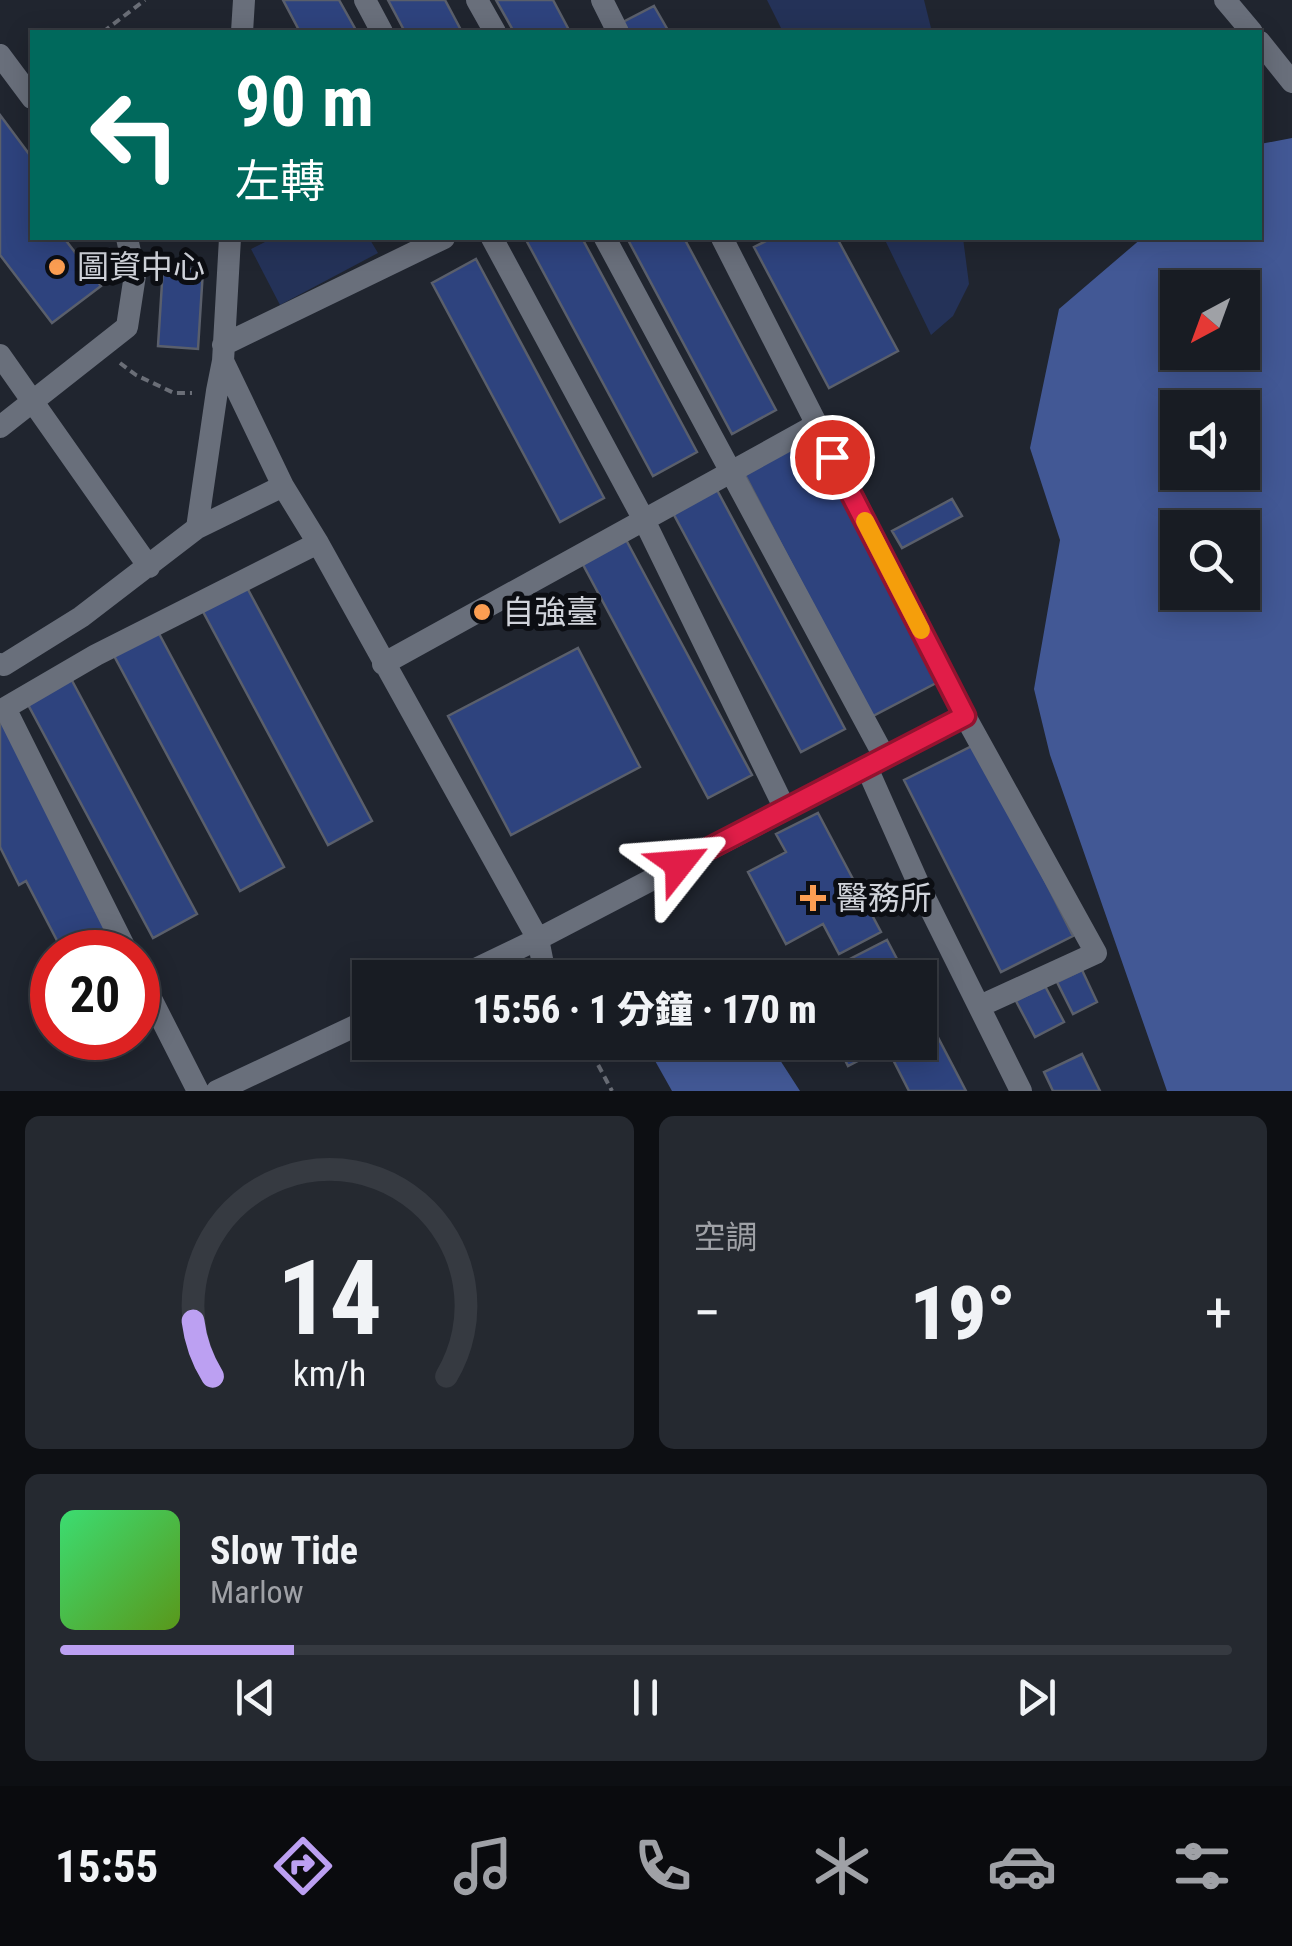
<!DOCTYPE html>
<html lang="zh-TW">
<meta charset="utf-8">
<style>
:root{--surface:#181c23;--page:#252930;--text:#f1f3f6;--muted:#9fa1a6;--line:#363a41;--accent:#bca0f2}
body{margin:0;font-family:"Roboto Condensed","Noto Sans TC",sans-serif;background:var(--page);color:var(--text);height:100vh;display:flex;flex-direction:column;font-size:38px;white-space:nowrap}
*{box-sizing:border-box;margin:0}
p{font-size:32px;color:var(--muted)}
.icon{flex:none;width:55px;height:55px;fill:none;stroke:currentColor;stroke-width:2;stroke-linecap:round;stroke-linejoin:round}
.map{position:relative;height:1091px;overflow:hidden}
.details{display:flex;flex-direction:column;gap:25px;padding:25px;background:#0d0f13;flex:1}
.details>*{flex:none}
.hud{position:absolute;left:30px;top:30px;width:1232px;height:210px;border-radius:0px;box-shadow:0 5px 25px #0003,0 0 0 2px var(--line);background:#00695c;color:#fff;overflow:hidden}
.needle{width:65px;rotate:221deg}
.controls{position:absolute;left:1160px;top:270px;display:grid;gap:20px}
.controls a{display:grid;place-items:center;width:100px;height:100px;border-radius:0px;background:var(--surface);box-shadow:0 5px 25px #0003,0 0 0 2px var(--line);font-size:50px}
.speed{position:absolute;left:30px;top:930px;display:flex;gap:20px;font-size:50px;font-weight:700;text-align:center}
.speed>*{display:grid;place-content:center;width:130px;height:130px;border-radius:50%;background:var(--surface);box-shadow:0 5px 25px #0003,0 0 0 2px var(--line);line-height:1}
.speed .limit{border:15px solid #d22;background:#fff;color:#111}
.pin{position:absolute;display:grid;place-items:center;width:85px;height:85px;color:#fff;margin:-42px;border:5px solid #fff;border-radius:50%;box-shadow:0 2px 10px #0007}
.me{position:absolute;width:110px;margin:-55px;rotate:62deg;stroke-linejoin:round;filter:drop-shadow(0 0 8px #0008)}
.turn{display:flex;align-items:center;gap:35px;height:210px;padding:0 40px;font-size:45px}
.turn .icon{width:130px;height:130px;stroke-width:2.5}
.turn b{display:block;font-size:70px;line-height:85px}
.big{font-size:75px;font-weight:800;line-height:1.1}
.details .widget{flex:1;display:flex;flex-direction:column;justify-content:center;gap:15px;min-width:0;padding:0 35px;border-radius:15px;background:var(--page)}
.details .dial{align-items:center;gap:0}
.dial svg{height:260px;overflow:visible;fill:none;stroke:var(--line);stroke-width:7;stroke-linecap:round;text-anchor:middle}
.dial text{fill:var(--text);stroke:none}
.song{display:flex;align-items:center;gap:30px}
.cover{width:120px;height:120px;border-radius:15px;background:linear-gradient(135deg,hsl(140 70% 55%),hsl(90 70% 35%))}
.played{height:10px;border-radius:5px;background:linear-gradient(90deg,var(--accent) 20%,var(--line) 20%)}
.keys{display:flex;justify-content:space-around;direction:ltr}
.heat{display:flex;justify-content:space-between;align-items:center;font-size:55px;direction:ltr}
.details .tiles{flex:1;display:grid;gap:25px;grid-template-columns:1fr 1fr}
.widget:last-child{grid-column:span 2}
.trip{position:absolute;left:352px;top:960px;width:585px;height:100px;border-radius:0px;background:var(--surface);box-shadow:0 5px 25px #0003,0 0 0 2px var(--line);font-weight:800;line-height:100px;text-align:center}
.tabs{display:flex;height:160px;justify-content:space-around;align-items:center;background:#0a0b0e;color:var(--muted)}
.tabs .icon{width:70px;height:70px}
.tabs .selected{color:var(--accent)}
.tabs b{font-size:45px;color:var(--text)}
.map>svg:first-child{display:block}
</style>
<div class="map">
<svg width="1292" height="1091" viewBox="0 0 1292 1091">
<rect width="100%" height="100%" fill="#20252f"/>
<!-- green -->
<path fill="#243258" d="M767,0H924L932,32H783Z
M273,238H369L378,253L280,305L251,249Z
M884,238H963L969,284L953,316L931,335Z"/>
<!-- forest -->
<path fill="#425895" fill-rule="evenodd" d="M1292,138V1091H1167L1050,755L1034,689L1060,540L1030,448L1059,309L1142,238H1260V144ZM1178,288H1242V352H1178ZM1178,408H1242V472H1178ZM1178,528H1242V592H1178Z
M645,1043H769L800,1091H672Z"/>
<!-- building -->
<path fill="#2e437e" stroke="#5a5f6b" stroke-width="2.5" d="M283,0H339L357,32H300Z
M388,0H445L462,32H405Z
M496,0H553L570,32H514Z
M654,6L669,32H629L623,22Z
M0,115L32,158V238H64L101,286L52,323L0,255Z
M525,238H582L697,452L653,476Z
M627,238H684L776,410L732,434Z
M772,238H837L898,351L829,388L754,247Z
M476,259L604,498L560,522L432,283Z
M163,267L203,270L198,349L158,346Z
M813,437L940,681L871,717L744,473Z
M717,490L845,729L801,752L673,513Z
M952,499L962,516L902,548L892,531Z
M624,536L752,775L708,798L580,559Z
M244,582L372,821L328,845L200,606Z
M156,628L284,867L240,891L112,652Z
M578,648L640,767L511,835L448,716Z
M69,675L197,914L153,938L25,699Z
M0,714L115,948L106,952H63L26,881L19,885L0,847Z
M976,744L1073,936L1001,972L904,780Z
M818,813L881,932L839,954L823,924L786,944L748,872L786,852L776,834Z
M887,940L907,978H850L842,963Z
M1082,970L1097,1002L1073,1014L1057,982Z
M1045,986L1064,1022L1035,1037L1016,1001Z
M920,1003L966,1091H909L884,1042H920Z
M836,1042H873L877,1051L848,1066Z
M1082,1054L1100,1091H1053L1044,1072Z"/>
<g fill="none" stroke-linecap="round" stroke-linejoin="round">
<!-- path -->
<path stroke="#6a6e77" stroke-width="4" stroke-dasharray="8 5" stroke-linecap="butt" d="M103,32L145,0
M120,363L136,375L174,393H192
M586,1042L612,1091"/>
<!-- minor -->
<path stroke="#696f7b" stroke-width="22" d="M365,0L382,32
M477,0L495,32
M602,0L618,32
M1225,0L1252,32
M242,32L244,0
M1260,42L1292,82
M0,55L32,98
M492,238L644,520L785,809
M605,238L885,758
M223,345L444,238
M0,355L149,567
M223,361L283,486L318,543L538,939L543,964
M0,427L127,327L135,275L127,238
M197,528L217,391L223,361L230,238
M0,664L4,665L81,617L197,528L283,486
M383,664L816,425
M965,716L1096,953L980,1006
M867,768L923,894L1021,1091
M127,952L5,708L96,655L318,543
M138,973L198,1091
M457,978L538,939L965,716L722,238
M217,1091L370,1019"/>
</g>
<g fill="none" stroke-linecap="round" stroke-linejoin="round">
<defs>
<path id="route" d="M679,864L965,716L832,457"/>
</defs>
<!-- route casing -->
<use href="#route" stroke="#92132f" stroke-width="25"/>
<!-- route -->
<use href="#route" stroke="#e11d48" stroke-width="18"/>
<!-- slow -->
<path stroke="#f59e0b" stroke-width="18" d="M865,521L921,630"/>
</g>
<!-- markers -->
<g fill="#fc9e52" stroke="#0c0e13" stroke-width="4">
<circle cx="57" cy="267" r="10"/>
<circle cx="482" cy="612" r="10"/>
<path d="M808 883h10v10h10v10h-10v10h-10v-10h-10v-10h10z"/>
</g>
<g text-anchor="middle" stroke-width="10" stroke-linejoin="round" paint-order="stroke">
<!-- poi labels -->
<g font-size="32" fill="#d0d3da" stroke="#0c0e13" text-anchor="start">
<text x="77" y="278">圖資中心</text>
<text x="502" y="623">自強臺</text>
<text x="836" y="909">醫務所</text>
</g>
</g>
</svg>
<div class="controls">
<a><svg class="needle" viewBox="-14 -14 28 28"><path d="M0-13l5 13h-10z" fill="#e53935"/><path d="M0 13l5-13h-10z" fill="#9fa1a6"/></svg></a>
<a><svg class="icon" aria-label="sound" viewBox="0 0 24 24"><path d="M4 9h4l5-4v14l-5-4H4zM17 9q2 3 0 6"/></svg></a>
<a><svg class="icon" aria-label="search" viewBox="0 0 24 24"><circle cx="10" cy="10" r="6"/><path d="M15 15l6 6"/></svg></a>
</div>
<div class="speed"><div class="limit">20</div></div>
<div class="pin" style="left:832px;top:457px;background:#d93025"><svg class="icon" aria-label="arrive" viewBox="0 0 24 24"><path d="M6 21V4h12l-3 4 3 4H6"/></svg></div>
<svg class="me" style="left:679px;top:864px" viewBox="-20 -20 40 40"><path d="M0-17L14 15 0 8-14 15z" fill="#e11d48" stroke="#fff" stroke-width="4"/></svg>
<div class="trip">15:56 · 1 分鐘 · 170 m</div>
<div class="hud">
<div class="turn"><svg class="icon" aria-label="left" viewBox="0 0 24 24"><path d="M17 20v-9H6M10 6l-5 5 5 5"/></svg><div><b>90 m</b>左轉</div></div>
</div>
</div>
<section class="details">
<div class="tiles">
<div class="widget dial"><svg viewBox="0 0 100 80">
<path d="M14 69A42 42 0 1 1 86 69"/>
<path d="M14 69A42 42 0 0 1 8 52" stroke="#bca0f2"/>
<text x="50" y="56" font-size="32" font-weight="700">14</text>
<text x="50" y="72" font-size="11">km/h</text>
</svg></div>
<div class="widget"><p>空調</p>
<div class="heat"><a>−</a><b class="big">19°</b><a>+</a></div>
</div>
<div class="widget">
<div class="song"><i class="cover"></i><div><b>Slow Tide</b><p>Marlow</p></div></div>
<div class="played"></div>
<div class="keys"><svg class="icon" aria-label="previous" viewBox="0 0 24 24"><path d="M18 5L8 12l10 7zM5 5v14"/></svg><svg class="icon" aria-label="pause" viewBox="0 0 24 24"><path d="M8 5v14M16 5v14"/></svg><svg class="icon" aria-label="next" viewBox="0 0 24 24"><path d="M6 5l10 7-10 7zM19 5v14"/></svg></div>
</div>
</div>
</section>
<nav class="tabs">
<b>15:55</b>
<svg class="icon selected" aria-label="directions" viewBox="0 0 24 24"><path d="M12 3l9 9-9 9-9-9zM9 14v-3h6M13 9l2 2-2 2"/></svg>
<svg class="icon" aria-label="music" viewBox="0 0 24 24"><path d="M9 18V5l10-2v13"/><circle cx="6" cy="18" r="3"/><circle cx="16" cy="16" r="3"/></svg>
<svg class="icon" aria-label="phone" viewBox="0 0 24 24"><path d="M5 4h4l2 5-3 2q2 4 5 5l2-3 5 2v4C11 20 4 13 5 4z"/></svg>
<svg class="icon" aria-label="climate" viewBox="0 0 24 24"><path d="M12 3v18M4 7l16 10M4 17L20 7"/></svg>
<svg class="icon" aria-label="car" viewBox="0 0 24 24"><path d="M5 17H2v-5l4-1 3-4h7l3 4 3 1v5h-3M9 17h6M6 11h13"/><circle cx="7" cy="17" r="2"/><circle cx="17" cy="17" r="2"/></svg>
<svg class="icon" aria-label="filters" viewBox="0 0 24 24"><path d="M4 7h16M4 17h16"/><circle cx="9" cy="7" r="2"/><circle cx="15" cy="17" r="2"/></svg>
</nav>
